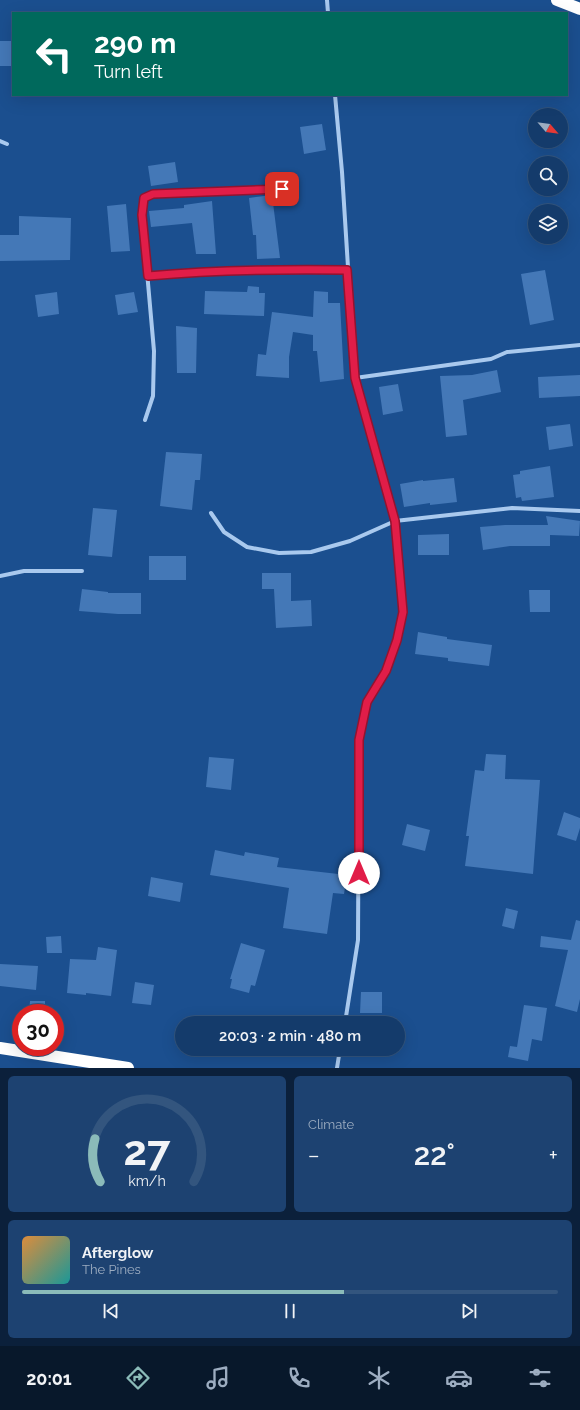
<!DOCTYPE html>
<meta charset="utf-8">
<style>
:root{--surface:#143b6b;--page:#1d4271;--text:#f1f3f6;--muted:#9dadc1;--line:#33557e;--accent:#8bbbb9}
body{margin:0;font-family:Raleway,sans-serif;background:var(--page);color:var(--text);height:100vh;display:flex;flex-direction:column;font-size:15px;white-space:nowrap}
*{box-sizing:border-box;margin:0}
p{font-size:13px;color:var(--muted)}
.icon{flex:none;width:22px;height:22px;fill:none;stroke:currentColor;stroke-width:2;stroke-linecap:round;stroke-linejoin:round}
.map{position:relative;height:1068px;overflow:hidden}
.drawer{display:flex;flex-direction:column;gap:8px;padding:8px;background:#0b203b;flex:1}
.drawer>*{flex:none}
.hud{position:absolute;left:12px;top:12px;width:556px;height:84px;border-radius:0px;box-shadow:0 4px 16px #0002,0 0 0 1px var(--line);background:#00695c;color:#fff;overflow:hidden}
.needle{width:26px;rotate:118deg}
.controls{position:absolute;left:528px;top:108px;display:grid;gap:8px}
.controls a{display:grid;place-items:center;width:40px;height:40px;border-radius:50%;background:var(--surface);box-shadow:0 4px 16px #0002,0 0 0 1px var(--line);font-size:20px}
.speed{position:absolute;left:12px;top:1004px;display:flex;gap:8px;font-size:20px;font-weight:700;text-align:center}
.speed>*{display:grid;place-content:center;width:52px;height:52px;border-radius:50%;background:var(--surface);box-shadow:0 4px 16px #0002,0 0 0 1px var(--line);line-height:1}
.speed .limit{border:6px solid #d22;background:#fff;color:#111}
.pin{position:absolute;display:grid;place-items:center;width:34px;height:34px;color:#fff;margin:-17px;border-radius:8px;box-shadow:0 2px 6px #0006}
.me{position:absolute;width:44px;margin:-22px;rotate:0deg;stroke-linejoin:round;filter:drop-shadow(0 0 3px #0008)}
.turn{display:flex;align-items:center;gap:14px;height:84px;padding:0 16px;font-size:18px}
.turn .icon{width:52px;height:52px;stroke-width:2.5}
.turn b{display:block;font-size:28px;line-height:34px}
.big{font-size:30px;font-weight:600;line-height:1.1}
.drawer .widget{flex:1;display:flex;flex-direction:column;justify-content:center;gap:6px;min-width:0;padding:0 14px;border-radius:6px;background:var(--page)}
.drawer .dial{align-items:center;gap:0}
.dial svg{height:104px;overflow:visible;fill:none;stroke:var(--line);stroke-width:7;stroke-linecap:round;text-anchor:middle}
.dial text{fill:var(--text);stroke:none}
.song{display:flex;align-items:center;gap:12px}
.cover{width:48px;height:48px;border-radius:6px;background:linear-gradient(135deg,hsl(30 70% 55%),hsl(180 70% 35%))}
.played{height:4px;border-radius:2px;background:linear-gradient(90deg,var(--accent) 60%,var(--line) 60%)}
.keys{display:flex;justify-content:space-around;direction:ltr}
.heat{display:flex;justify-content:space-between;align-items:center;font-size:22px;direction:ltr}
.drawer .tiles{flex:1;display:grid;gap:8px;grid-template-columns:1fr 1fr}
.widget:last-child{grid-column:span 2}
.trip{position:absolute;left:175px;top:1016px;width:230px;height:40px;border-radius:20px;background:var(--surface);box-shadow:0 4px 16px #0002,0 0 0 1px var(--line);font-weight:600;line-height:40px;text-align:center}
.tab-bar{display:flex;height:64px;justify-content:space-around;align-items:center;background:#08182b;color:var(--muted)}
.tab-bar .icon{width:28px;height:28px}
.tab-bar .on{color:var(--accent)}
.tab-bar b{font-size:18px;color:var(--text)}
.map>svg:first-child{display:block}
</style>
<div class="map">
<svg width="580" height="1068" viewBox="0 0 580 1068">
<rect width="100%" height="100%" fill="#1b4f8f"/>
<!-- building -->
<path fill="#4478b7" d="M0,41H13V66H0Z
M322,124L326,150L304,154L300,127Z
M175,162L178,182L151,186L148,166Z
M272,195L280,258L257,259L256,235H253L249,198Z
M212,201L216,254H196L192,223L151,227L149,211L184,208V205Z
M126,204L130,251L111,252L107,206Z
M19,216L71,218L70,260L0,261V235H19Z
M545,270L554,320L530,325L521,274Z
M248,286L259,287V293H265L264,316L204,314L205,291L247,292Z
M314,291L328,292V303H340L344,379L320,382L317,351H313V335L293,332L289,357V378L256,376L258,354L266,355L272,312L313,317Z
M57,292L59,314L38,317L35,295Z
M134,292L138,312L118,315L115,295Z
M176,326L197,328L196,373H177Z
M497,370L501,392L463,400L467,435L446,437L440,376L472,375Z
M580,375V396L539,398L538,377Z
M398,384L403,411L383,415L379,387Z
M570,424L573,446L549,450L546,427Z
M166,452L202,454L200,480H195L192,510L160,506Z
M550,466L554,497L522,501L521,497L516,498L513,475L520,474V471Z
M454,478L457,502L430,505V503L404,507L400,484L423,480V481Z
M93,508L117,510L112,557L88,555Z
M546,516L580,521L579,536L550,535V546H510L483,550L480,527L505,525H548Z
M449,534V555H418V535Z
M149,556H186V580H149Z
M262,573H291V601L311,600L312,626L276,628L274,589H262Z
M82,589L108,592V593H141V614H118L79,611Z
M529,590H550V612H530Z
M418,632L447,637V639L492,645L489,666L448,661V658L415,654Z
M486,754L506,755L505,779L540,780L533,874L465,866L469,836H466L475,770L484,771Z
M209,757L234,759L231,790L206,787Z
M564,812L580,818V828L576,841L557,835Z
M407,824L430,830L425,851L402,845Z
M215,850L244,856L245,852L279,858L277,867L347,875L344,894L333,893L327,934L283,928L289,888L210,875Z
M151,877L183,883L180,902L148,896Z
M506,908L518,911L514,929L502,926Z
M576,920L580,921V999L577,1012L555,1006L568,950L540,947L541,936L571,940Z
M61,936L62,953H47L46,937Z
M241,943L265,950L255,986L251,985L249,993L230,988L232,979H230Z
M98,947L117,950L111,996L86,993V995L67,993L70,959L96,960Z
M0,964L38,966L36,990L0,986Z
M135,982L154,985L151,1005L132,1003Z
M361,992H382V1013H360Z
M30,1001H45V1013H29Z
M524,1005L547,1008L542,1041L532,1039L528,1061L508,1057L510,1046L517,1047Z"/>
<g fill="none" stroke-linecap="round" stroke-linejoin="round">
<!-- street -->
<path stroke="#a9c9ee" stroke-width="4" d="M327,0L328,13
M335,95L342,172L355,378L395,521L403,612L397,639L386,671L367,702L359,740L358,940L345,1023
M0,141L7,144
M148,276C215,270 280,269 347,270
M355,378L491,359L507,352L580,345
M145,420L153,396L154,351L142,215L144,198L153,193L282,189
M211,513L224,532L247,547L279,553L311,552L350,541L395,521L512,508L580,511
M0,576L24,571H82
M337,1068L340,1049"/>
<!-- highway -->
<path stroke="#fff" stroke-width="12" d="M557,0L580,9
M0,1048L128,1068"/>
</g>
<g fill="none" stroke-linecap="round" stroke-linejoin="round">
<defs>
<path id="route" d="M282,189L153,194L144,198L142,215L148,276C215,270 280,269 347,270L355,378L395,521L403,612L397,640L386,671L367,702L359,740V873"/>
</defs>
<!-- route casing -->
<use href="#route" stroke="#92132f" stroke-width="10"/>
<!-- route -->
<use href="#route" stroke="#e11d48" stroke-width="7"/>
</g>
</svg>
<div class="controls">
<a><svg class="needle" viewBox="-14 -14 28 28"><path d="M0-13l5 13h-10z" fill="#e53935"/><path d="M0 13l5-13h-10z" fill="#9dadc1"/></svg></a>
<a><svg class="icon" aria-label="search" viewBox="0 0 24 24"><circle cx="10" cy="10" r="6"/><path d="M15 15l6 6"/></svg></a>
<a><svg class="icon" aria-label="layers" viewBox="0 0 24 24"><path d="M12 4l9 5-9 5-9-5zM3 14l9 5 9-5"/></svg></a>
</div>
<div class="speed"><div class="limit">30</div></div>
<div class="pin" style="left:282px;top:189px;background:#d93025"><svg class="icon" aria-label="arrive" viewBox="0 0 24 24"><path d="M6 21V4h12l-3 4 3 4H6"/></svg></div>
<svg class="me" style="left:359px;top:873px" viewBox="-20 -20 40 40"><circle r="19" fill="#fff"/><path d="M0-13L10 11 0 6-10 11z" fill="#e11d48"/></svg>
<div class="trip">20:03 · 2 min · 480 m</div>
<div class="hud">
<div class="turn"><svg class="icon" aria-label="left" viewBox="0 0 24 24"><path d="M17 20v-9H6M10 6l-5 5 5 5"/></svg><div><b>290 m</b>Turn left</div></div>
</div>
</div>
<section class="drawer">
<div class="tiles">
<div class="widget dial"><svg viewBox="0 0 100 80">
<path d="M14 69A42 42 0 1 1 86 69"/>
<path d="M14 69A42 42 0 0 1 10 36" stroke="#8bbbb9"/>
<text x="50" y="56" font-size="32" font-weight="700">27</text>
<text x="50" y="72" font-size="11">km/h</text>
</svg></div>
<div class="widget"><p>Climate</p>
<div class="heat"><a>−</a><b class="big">22°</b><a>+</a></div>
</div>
<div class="widget">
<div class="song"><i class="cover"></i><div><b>Afterglow</b><p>The Pines</p></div></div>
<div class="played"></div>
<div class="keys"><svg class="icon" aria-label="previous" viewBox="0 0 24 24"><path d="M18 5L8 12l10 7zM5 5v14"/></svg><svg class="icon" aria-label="pause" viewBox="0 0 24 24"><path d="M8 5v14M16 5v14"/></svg><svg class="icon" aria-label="next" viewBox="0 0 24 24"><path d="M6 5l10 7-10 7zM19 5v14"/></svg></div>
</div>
</div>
</section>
<nav class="tab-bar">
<b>20:01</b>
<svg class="icon on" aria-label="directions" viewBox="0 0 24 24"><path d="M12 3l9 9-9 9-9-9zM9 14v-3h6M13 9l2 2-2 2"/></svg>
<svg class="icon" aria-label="music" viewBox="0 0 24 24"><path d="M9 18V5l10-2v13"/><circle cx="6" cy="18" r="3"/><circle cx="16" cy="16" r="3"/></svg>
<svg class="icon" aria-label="phone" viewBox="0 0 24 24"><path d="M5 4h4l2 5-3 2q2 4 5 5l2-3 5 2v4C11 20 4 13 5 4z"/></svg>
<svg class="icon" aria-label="climate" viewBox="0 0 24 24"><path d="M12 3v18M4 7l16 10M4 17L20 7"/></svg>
<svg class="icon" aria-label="car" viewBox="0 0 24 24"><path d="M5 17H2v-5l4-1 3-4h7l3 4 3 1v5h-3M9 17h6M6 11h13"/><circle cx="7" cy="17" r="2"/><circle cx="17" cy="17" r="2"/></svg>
<svg class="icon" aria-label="filters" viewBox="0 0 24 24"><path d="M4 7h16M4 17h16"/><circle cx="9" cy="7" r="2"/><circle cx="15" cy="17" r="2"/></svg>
</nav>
